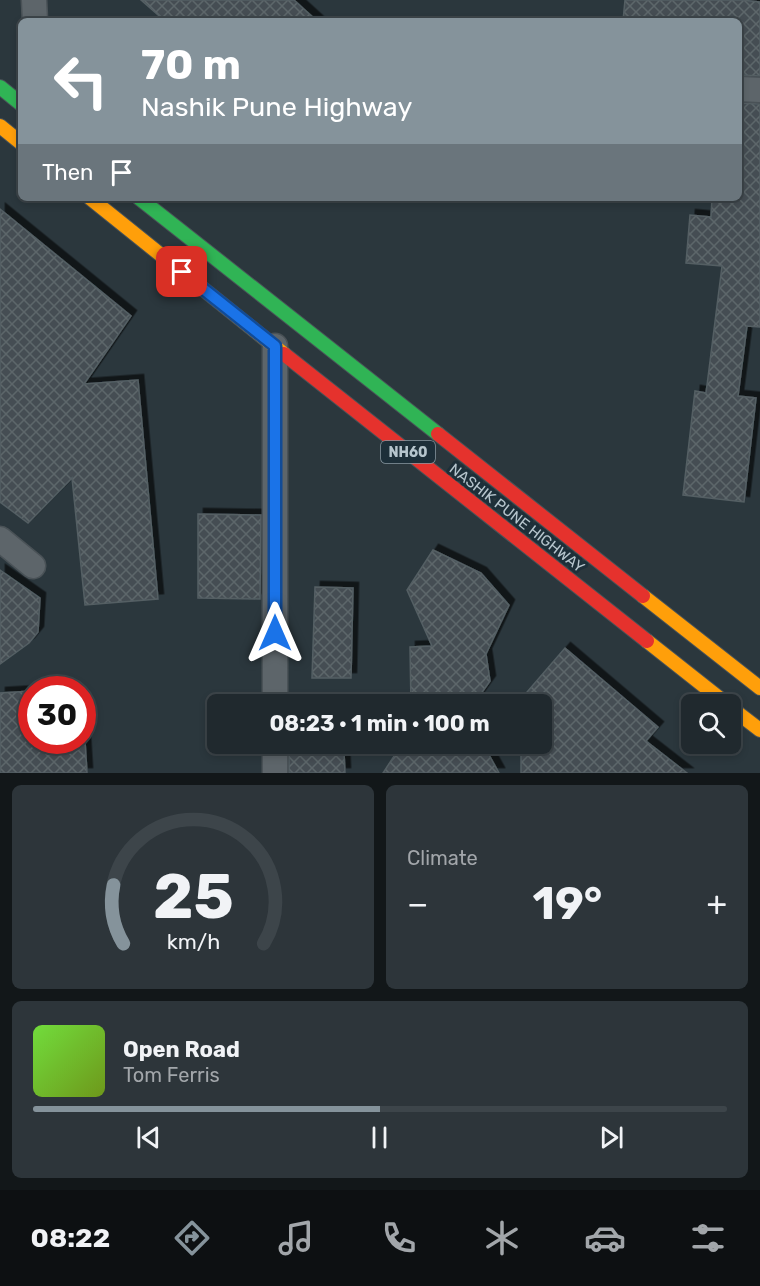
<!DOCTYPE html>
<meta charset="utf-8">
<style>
:root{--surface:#20292e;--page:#2d353a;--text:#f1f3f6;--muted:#a2a6aa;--line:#3d454a;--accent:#85939b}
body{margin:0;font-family:Rubik,sans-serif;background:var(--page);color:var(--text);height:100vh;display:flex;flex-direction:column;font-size:22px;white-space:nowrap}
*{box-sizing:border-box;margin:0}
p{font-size:20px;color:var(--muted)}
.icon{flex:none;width:33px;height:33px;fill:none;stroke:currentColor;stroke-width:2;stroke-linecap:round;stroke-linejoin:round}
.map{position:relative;height:773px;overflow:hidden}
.side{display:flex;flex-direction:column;gap:12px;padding:12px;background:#121719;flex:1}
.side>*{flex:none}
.guide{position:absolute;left:18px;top:18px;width:724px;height:183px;border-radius:9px;box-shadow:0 3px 9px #0003,0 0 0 2px var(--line);background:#85939b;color:#fff;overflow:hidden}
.tools{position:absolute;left:681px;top:694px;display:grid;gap:12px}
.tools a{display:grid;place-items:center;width:60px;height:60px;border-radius:9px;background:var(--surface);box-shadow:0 3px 9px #0003,0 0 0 2px var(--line);font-size:30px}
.speed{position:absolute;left:18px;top:676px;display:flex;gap:12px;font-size:30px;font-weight:700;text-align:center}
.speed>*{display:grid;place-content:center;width:78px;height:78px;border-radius:50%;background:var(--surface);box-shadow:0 3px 9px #0003,0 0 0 2px var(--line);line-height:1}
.speed .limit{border:9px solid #d22;background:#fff;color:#111}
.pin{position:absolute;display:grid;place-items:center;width:51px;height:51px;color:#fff;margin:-26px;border-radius:12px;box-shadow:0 3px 9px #0006}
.me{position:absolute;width:66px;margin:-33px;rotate:0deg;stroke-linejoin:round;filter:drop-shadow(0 0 4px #0008)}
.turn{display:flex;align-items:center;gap:21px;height:126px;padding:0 24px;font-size:27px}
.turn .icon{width:78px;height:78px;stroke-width:2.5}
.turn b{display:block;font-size:42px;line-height:51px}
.then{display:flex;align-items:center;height:57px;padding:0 24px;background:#0003;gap:12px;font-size:22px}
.big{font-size:45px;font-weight:700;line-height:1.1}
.side .tile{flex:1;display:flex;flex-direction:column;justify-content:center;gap:9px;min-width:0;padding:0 21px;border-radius:9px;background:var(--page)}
.side .dial{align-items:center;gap:0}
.dial svg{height:156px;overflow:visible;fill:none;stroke:var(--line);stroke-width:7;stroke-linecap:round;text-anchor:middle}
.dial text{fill:var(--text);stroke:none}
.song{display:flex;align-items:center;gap:18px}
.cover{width:72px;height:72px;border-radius:9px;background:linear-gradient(135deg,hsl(100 70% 55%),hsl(80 70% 35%))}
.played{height:6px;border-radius:3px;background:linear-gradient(90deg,var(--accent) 50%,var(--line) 50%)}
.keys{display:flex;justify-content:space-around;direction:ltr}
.heat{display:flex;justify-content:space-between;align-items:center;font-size:33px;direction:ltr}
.side .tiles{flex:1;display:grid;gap:12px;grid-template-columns:1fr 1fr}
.tile:last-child{grid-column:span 2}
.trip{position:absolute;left:207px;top:694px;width:345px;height:60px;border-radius:9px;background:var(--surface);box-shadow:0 3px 9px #0003,0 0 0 2px var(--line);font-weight:700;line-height:60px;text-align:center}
.tabs{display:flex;height:96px;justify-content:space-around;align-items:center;background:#0d1012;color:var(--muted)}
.tabs .icon{width:42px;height:42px}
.tabs .active{color:var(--accent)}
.tabs b{font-size:27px;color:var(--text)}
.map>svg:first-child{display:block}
</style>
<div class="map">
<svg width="760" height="773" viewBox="0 0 760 773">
<defs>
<pattern id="building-cross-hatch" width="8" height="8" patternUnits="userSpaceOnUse" patternTransform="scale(1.5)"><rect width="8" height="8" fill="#444e53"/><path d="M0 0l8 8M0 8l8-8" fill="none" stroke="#5d666b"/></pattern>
<filter id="shadow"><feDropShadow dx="5.5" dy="-5.5" stdDeviation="0" flood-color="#0009"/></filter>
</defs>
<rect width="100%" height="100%" fill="#2b373d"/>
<!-- building -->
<path fill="url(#building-cross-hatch)" stroke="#545f64" stroke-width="1.5" filter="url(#shadow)" d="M141,0H294L317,21H165Z
M625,0H742L760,2V76L740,75V21H623Z
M740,103L760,104V327L747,326L738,396L756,398L744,502L683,495L695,391L706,393L722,266L686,263L690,215L711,217L712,198H740Z
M0,209L131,316L84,384L138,380L158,599L85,605L72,478L28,523L0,502Z
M198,514L261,515L260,599L198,598Z
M433,550L481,573L509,605L486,654L490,681L473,705H411L410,647L432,646L407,590Z
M0,570L40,598L38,632L29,643L0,664Z
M315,587L353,588L351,678H312Z
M565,648L658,727L646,741L687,773H521V744H542V705H521V699Z
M32,691V741H85L87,773H0V693Z
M402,744H483L499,773H383Z
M344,752L345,773H289V754Z"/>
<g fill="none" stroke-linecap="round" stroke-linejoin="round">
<defs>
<path id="street" d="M34,0L35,21
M740,89L760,90
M275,346V705
M0,539L33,566
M275,744V773"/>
<path id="fast" d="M0,87L21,104
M139,198L438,434"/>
<path id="slow" d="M0,126L21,143
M90,198L284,354
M643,596L760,688
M647,641L728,705
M730,707L760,730"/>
<path id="jam" d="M284,354L647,641
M438,434L643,596"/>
</defs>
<!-- street casing -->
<use href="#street" stroke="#4a5257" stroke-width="27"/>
<!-- fast casing -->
<use href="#fast" stroke="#495358" stroke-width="16"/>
<!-- slow casing -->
<use href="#slow" stroke="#495358" stroke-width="16"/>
<!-- jam casing -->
<use href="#jam" stroke="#495358" stroke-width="16"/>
<!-- street -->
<use href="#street" stroke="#5d656a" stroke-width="24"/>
<!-- fast -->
<use href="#fast" stroke="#30b455" stroke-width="14"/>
<!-- slow -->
<use href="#slow" stroke="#ff9f0a" stroke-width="14"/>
<!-- jam -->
<use href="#jam" stroke="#e5322d" stroke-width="14"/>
</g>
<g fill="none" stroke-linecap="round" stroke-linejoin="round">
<defs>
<path id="route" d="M182,272L275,346V633"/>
</defs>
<!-- route casing -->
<use href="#route" stroke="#114b97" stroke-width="15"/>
<!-- route -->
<use href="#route" stroke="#1a73e8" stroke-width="10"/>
</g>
<g text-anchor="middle" stroke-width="6" stroke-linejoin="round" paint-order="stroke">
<!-- shield labels -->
<rect fill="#1d2f39" stroke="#8898a1" stroke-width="1.5" x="381" y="441" width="54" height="22" rx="4.5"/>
<g font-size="14" font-weight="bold" fill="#b6c5cd">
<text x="408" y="457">NH60</text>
</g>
<!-- street labels -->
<g font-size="15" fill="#b6c5cd" stroke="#1d2f39">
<text transform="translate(517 518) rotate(38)" y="5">NASHIK PUNE HIGHWAY</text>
</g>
</g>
</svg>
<div class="tools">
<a><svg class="icon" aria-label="search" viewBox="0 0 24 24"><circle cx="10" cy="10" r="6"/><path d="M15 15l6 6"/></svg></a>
</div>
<div class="speed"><div class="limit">30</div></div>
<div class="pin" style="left:182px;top:272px;background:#d93025"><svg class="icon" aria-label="arrive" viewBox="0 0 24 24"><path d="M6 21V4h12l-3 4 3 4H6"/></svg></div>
<svg class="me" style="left:275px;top:633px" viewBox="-20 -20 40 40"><path d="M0-17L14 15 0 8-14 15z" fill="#1a73e8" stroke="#fff" stroke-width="4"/></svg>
<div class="trip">08:23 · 1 min · 100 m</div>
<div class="guide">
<div class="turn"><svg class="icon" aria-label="left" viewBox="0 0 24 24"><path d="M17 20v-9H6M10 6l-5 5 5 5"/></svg><div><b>70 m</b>Nashik Pune Highway</div></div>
<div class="then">Then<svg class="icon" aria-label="arrive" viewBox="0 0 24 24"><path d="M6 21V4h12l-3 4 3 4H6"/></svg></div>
</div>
</div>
<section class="side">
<div class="tiles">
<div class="tile dial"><svg viewBox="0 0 100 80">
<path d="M14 69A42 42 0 1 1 86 69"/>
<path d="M14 69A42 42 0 0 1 9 39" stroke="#85939b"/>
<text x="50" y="56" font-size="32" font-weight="700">25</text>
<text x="50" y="72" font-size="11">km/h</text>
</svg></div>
<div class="tile"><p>Climate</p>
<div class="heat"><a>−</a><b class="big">19°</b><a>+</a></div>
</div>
<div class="tile">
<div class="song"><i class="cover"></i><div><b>Open Road</b><p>Tom Ferris</p></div></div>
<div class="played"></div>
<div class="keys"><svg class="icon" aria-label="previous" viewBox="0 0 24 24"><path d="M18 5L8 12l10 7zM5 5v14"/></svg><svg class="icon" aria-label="pause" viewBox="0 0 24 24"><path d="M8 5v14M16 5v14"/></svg><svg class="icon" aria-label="next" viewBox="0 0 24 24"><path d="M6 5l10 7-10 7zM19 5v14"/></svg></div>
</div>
</div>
</section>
<nav class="tabs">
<b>08:22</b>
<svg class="icon active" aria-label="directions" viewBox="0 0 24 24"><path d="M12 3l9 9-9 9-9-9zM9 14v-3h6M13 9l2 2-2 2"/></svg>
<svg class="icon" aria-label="music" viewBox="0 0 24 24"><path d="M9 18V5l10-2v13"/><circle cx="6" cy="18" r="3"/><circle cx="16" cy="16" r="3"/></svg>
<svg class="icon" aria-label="phone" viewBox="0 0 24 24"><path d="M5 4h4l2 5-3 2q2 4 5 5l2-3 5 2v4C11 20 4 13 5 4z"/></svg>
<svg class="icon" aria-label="climate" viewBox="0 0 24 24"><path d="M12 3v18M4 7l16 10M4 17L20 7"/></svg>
<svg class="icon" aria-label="car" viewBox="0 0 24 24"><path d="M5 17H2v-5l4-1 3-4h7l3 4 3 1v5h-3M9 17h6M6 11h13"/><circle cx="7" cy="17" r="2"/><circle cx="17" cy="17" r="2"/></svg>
<svg class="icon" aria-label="filters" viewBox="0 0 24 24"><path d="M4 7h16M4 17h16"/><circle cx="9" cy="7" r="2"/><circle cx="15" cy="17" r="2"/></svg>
</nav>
